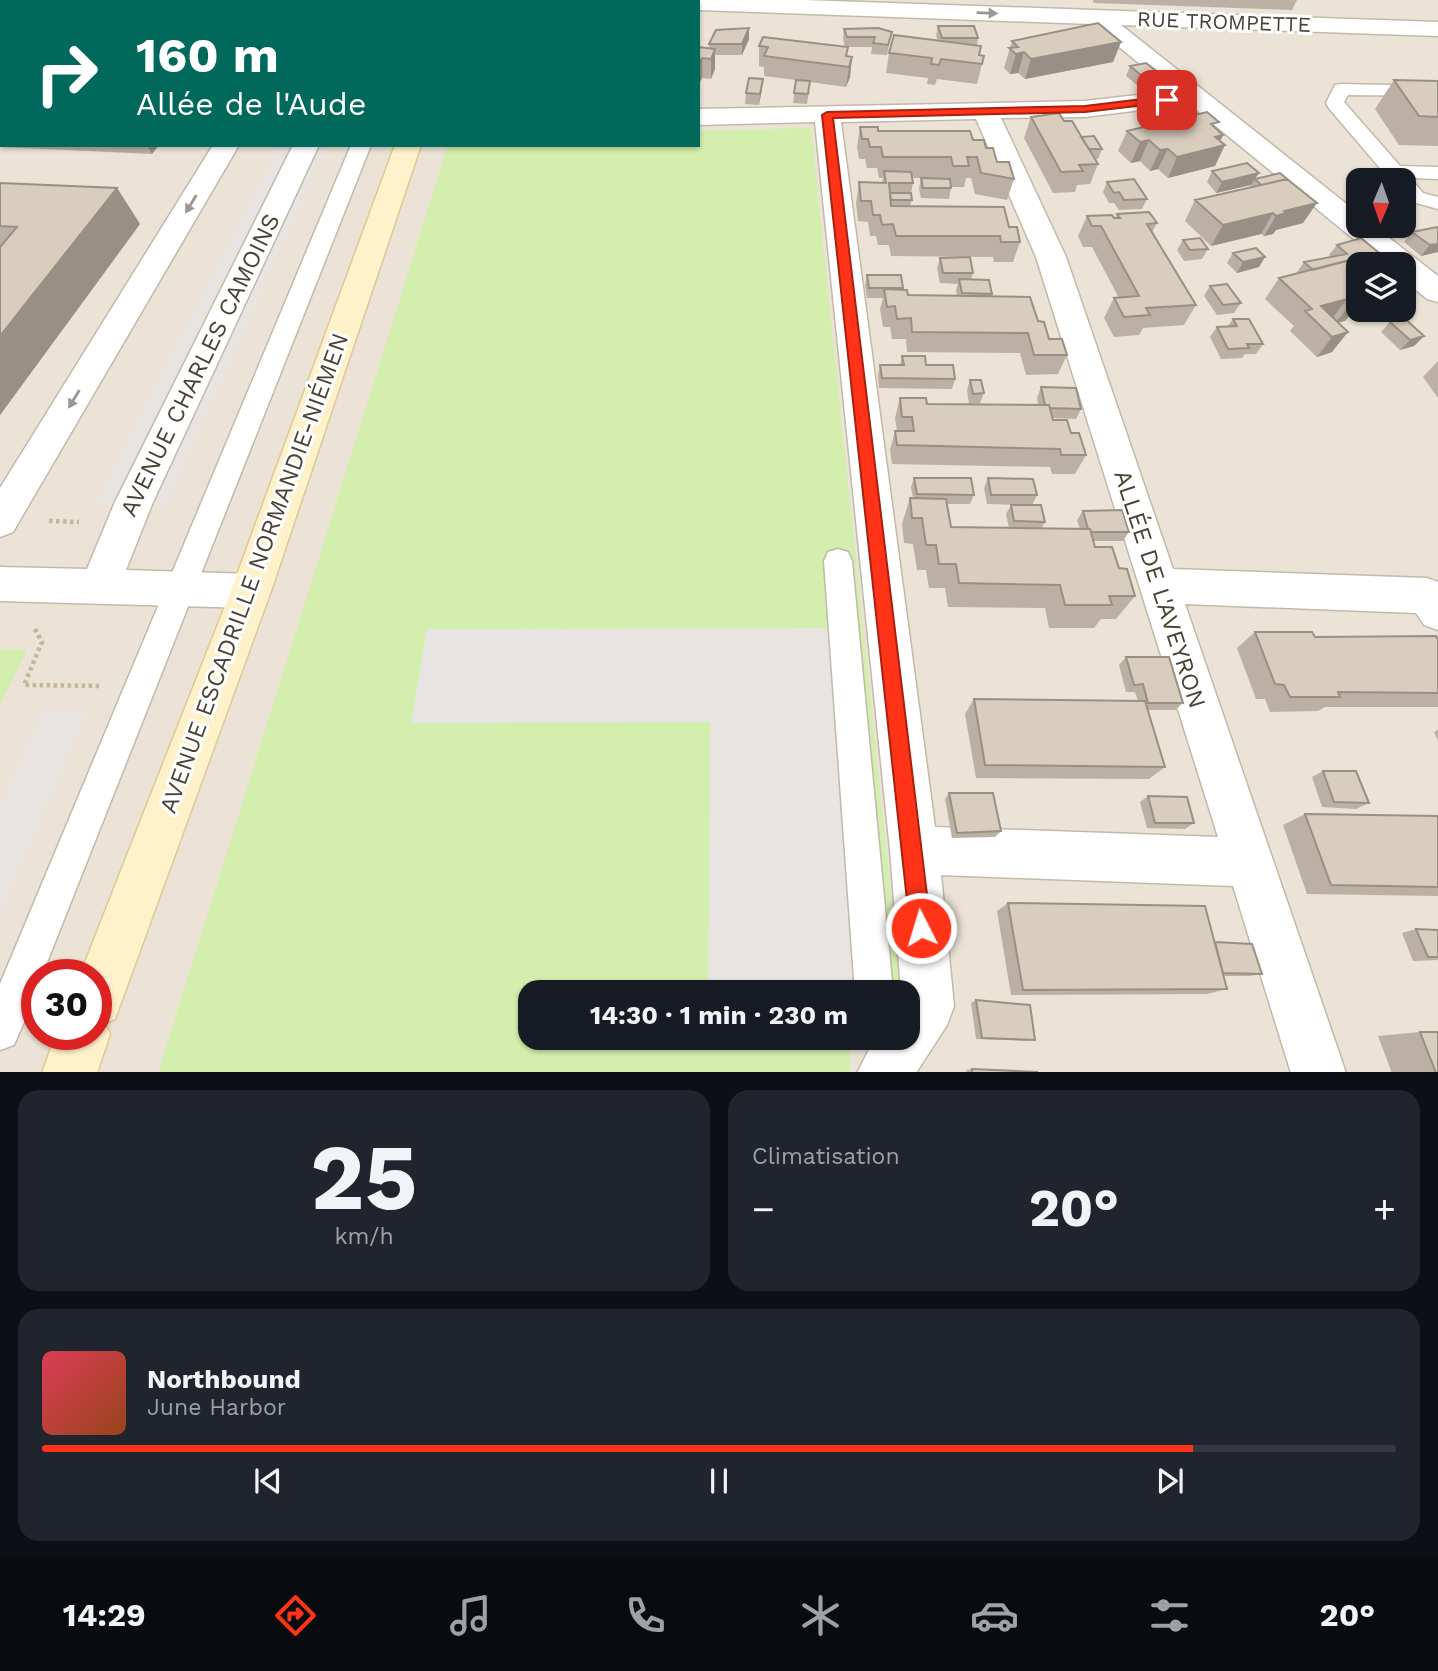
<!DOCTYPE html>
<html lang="fr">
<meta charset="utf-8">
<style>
:root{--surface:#171b24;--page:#20242c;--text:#f1f3f6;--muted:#9ea1a6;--line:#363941;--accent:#ff3317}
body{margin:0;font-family:"Work Sans",sans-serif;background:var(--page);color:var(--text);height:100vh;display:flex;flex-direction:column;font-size:26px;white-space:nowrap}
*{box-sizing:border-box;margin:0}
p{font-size:23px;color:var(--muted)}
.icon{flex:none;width:38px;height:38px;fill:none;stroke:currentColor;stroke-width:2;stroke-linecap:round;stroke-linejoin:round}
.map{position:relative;height:1072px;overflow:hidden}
.panel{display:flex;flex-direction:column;gap:18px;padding:18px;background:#0d0f14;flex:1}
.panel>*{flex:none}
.banner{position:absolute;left:0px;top:0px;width:700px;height:147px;box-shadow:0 2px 5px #0004;background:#00695c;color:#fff;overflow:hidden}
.needle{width:46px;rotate:182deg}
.controls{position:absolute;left:1346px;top:168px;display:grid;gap:14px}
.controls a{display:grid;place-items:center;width:70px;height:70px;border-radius:14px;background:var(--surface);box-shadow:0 2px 5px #0004;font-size:35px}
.speed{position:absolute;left:21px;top:959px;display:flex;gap:14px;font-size:35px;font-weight:700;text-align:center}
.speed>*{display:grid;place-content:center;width:91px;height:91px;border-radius:50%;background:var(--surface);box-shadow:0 2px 5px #0004;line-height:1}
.speed .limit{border:10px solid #d22;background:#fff;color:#111}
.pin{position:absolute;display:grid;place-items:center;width:60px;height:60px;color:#fff;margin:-30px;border-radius:14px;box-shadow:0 4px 10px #0006}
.me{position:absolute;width:77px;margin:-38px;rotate:355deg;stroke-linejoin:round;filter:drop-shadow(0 0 5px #0008)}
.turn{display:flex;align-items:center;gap:24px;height:147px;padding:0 21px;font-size:32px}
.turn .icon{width:91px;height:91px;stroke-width:2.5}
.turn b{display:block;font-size:49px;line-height:60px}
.big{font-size:52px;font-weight:700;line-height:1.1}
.panel .tile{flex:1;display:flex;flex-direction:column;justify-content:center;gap:10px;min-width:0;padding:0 24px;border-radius:21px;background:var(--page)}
.panel .dial{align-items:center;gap:0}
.dial b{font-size:91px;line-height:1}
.song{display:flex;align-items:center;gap:21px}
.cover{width:84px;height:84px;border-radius:10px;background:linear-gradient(135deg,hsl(350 70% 55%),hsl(20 70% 35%))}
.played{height:7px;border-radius:4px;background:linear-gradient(90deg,var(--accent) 85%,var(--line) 85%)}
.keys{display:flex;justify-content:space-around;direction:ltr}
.heat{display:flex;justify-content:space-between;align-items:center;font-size:38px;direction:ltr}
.panel .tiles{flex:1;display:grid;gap:18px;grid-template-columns:1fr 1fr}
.tile:last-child{grid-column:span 2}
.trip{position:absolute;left:518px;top:980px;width:402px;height:70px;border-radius:21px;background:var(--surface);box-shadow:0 2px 5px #0004;font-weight:700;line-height:70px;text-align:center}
.tab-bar{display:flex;height:112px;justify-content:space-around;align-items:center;background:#090b0e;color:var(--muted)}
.tab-bar .icon{width:49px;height:49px}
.tab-bar .active{color:var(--accent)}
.tab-bar b{font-size:32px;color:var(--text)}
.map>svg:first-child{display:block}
</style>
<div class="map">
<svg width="1438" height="1073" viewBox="0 0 1438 1073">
<rect width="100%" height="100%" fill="#f6f2e9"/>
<!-- residential -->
<path fill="#eae3d6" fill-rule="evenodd" d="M0,0H1438V1072L0,1073ZM2,2H698V145H2ZM1358,180H1404V226H1358ZM1358,264H1404V310H1358ZM37,975H96V1034H37ZM530,992H908V1038H530Z"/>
<!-- green -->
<path fill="#d3eead" d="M811,128L901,992H530V1038H850V1072L158,1073L448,145H698V131Z
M0,649L27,650L0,705Z"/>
<!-- parking -->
<path fill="#e7e4e1" d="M280,145H327L165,506L134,502L95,504Z
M844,628L874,992H708L710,722L411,723L427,629Z
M44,710L88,711L0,913V804Z"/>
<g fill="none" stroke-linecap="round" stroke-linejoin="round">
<defs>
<path id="lane" d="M412,0H428L411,2Z
M563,0H579V2H563Z
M1341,84L1438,86V96L1348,95L1344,102L1400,166L1438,167V179L1410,178L1423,193L1438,197V209L1409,201L1404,195V180H1390L1328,107L1326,103L1335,85Z
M351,145H371L42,975H37C37,999 23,1023 14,1045L0,1050V984Z
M838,549L848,552L852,561L893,992H855L824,561L828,552Z"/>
<path id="street" d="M303,0H325L302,2Z
M364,0H386L363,2Z
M601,0H671L672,2H602Z
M689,0H804L1438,22V36L1121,25L1358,213V226H1374L1438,276V302L1427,299L1404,280V264H1384L1189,104L1085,117L1001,118L1066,257L1173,569L1427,578L1438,582V630L1424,625L1416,613L1185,604L1346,1073H1291L1233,886L941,875L954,1006L947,1025L916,1073H857L875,1038H908V992H901L890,850L815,122L698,125V109L1085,101L1173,91L1091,24L698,10V2H688ZM976,119L1036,257L1218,837L935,827L841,122Z
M213,145H239L13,532L0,537V488Z
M293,145H319L153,502L126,570L251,574L265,579L271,591L265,603L251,608L0,601V567L87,569L115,502Z"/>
<path id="secondary" d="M450,0H472V2H450Z
M395,145H421L271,591L122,1000L115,1019L105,1023L110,1034L97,1073H42L56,1034H96V975H80L231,591Z"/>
</defs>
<!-- lane casing -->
<use href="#lane" stroke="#c3b9aa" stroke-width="3"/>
<!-- street casing -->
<use href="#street" stroke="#c3b9aa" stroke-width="3"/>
<!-- secondary casing -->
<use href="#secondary" stroke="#dec895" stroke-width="3"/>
<!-- path -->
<path stroke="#c6b599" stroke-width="4.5" stroke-dasharray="3.5 3.5" stroke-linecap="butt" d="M49,521L79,522
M35,629L42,642L24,685L99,686"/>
<!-- lane -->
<use href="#lane" fill="#fff" fill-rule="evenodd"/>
<!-- street -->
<use href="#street" fill="#fff" fill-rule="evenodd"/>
<!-- secondary -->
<use href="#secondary" fill="#fff1ca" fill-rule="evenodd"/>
</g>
<!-- wall -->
<path fill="#bbb0a3" d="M0,0H177L176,2H2Z
M1093,0H1297L1292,10L1094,3Z
M938,26L978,38L977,45L979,55L984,56L977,84L937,79L935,85L927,84L928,78L886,73L889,53L938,41L936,36Z
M844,29L892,32L887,55L871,54L872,47H847V56L852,57L850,77L846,87L810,82L807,104L793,103L796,80L764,76V67L759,66V46L845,47L843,39Z
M749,39L742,55H715V69L711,79L702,78L698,47L709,48V44Z
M1012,41L1121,42L1113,62L1025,79L1018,73L1010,74L1004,68Z
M1130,66L1164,77L1159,87L1143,90L1126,76Z
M1394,80L1438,81V146L1399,145L1375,109Z
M0,81H2V145H159L152,154L0,147Z
M762,89L759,105L745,104L746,93Z
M1172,104L1195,115L1216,129L1223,135L1220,141L1215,166L1168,178L1158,169L1150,171L1140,161L1131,163L1118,151L1127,131L1174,120L1167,114Z
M1031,117L1064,121L1081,137L1102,149L1098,159H1095L1098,164L1090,184L1077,185L1075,192L1053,193L1024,138Z
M860,127L878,131L973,140L986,148L997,162L1014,179L1007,200L975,194L971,178H966L964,187H951L949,199L921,198L919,189L921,178L946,179V178H912L913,183L911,193L912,200L910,206L1009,227L1020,242L1013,262H994L993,257L891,256L889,245H878L876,236H870L868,222L858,221L856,203L859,182L882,183L883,178H879L877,168H867L865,159H859L857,147Z
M1212,171L1256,178L1303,223L1276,230L1273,234L1264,236L1261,234L1211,246L1185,221L1195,200L1250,187L1251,185L1216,193L1207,182Z
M1107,182L1147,199L1142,209L1119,210L1114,203H1109L1103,192Z
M0,183L117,188L140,224L0,415Z
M1117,214L1157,223L1152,232L1196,305L1184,325L1143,328L1139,335L1114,337L1104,318L1114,298H1119L1092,247H1083L1078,236L1087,216L1115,218Z
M1412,232L1438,252L1421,256L1404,242Z
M1183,240L1208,249L1202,259L1184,261L1177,250Z
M1337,245L1358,264V310H1367L1363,316L1353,318L1350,315L1345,321L1339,322L1332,352L1317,357L1290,331L1294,326L1265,299L1279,278L1298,273L1297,272L1304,262L1331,257L1329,255Z
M1233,253L1265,257L1259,267L1237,273L1227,263Z
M940,258L973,273L971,279L992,294V296L1038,321L1049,339L1067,355L1058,374L1026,375L1020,353L907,352L906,339H892L890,327H883L880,309L883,298H867L865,285L867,275L903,288V290L908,295L957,296L956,290L958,284L940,283L937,268Z
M1210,286L1241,303L1234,313L1217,315L1204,296Z
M1233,319L1263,344L1256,354H1245L1242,358L1221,359L1210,337L1217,327L1228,326Z
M1390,322L1424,336L1414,346L1400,350L1381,332Z
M902,356L926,365L955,379L952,389L879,388L878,375L880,365H900Z
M1438,361V398L1423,377Z
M970,380L984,393L980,403L969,404L967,390Z
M1041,387L1081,409L1076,419L1052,418L1071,433L1086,455L1075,474H1052L1050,467L892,464L890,450L895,431H897L895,418L900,398L927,404L1038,405L1037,398Z
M914,478L974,495L970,504H947L951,527L1009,528L1006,514L1011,505L1045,522L1041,529H1080L1077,520L1083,511L1129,532L1123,541H1093L1095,547L1119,568L1135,596L1116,619H1101L1094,628H1049L1045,608L948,607L945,588H929L926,570H917L913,544L904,543L902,524L910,498H913L911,487Z
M988,478L1037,495L1032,505L987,504L984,488Z
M1255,632L1315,637L1438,640V707H1325L1318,711L1270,712L1265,699H1256L1237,648Z
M1126,657L1183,703L1175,710H1148L1165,767L1149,779L976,778L965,714L974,699L1138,701L1135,692H1126L1119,665Z
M1438,730V741L1434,732Z
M1323,771L1369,803L1356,809L1322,807L1312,777Z
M949,793L1001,831L995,837L952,838L945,799Z
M1148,796L1194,823L1185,829L1147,828L1140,802Z
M1305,814L1438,816V896L1307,894L1283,825Z
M1008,903L1215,942L1262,974L1250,976H1224L1227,989L1207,994L1011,995L997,911Z
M1416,929L1438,930V960L1413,961L1402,933Z
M976,1000L1035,1040L1028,1041L976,1039L971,1003Z
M1420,1032L1438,1073H1392L1378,1036Z
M972,1069L1037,1073H967L966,1070Z"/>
<!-- shaded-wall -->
<path fill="#989084" d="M34,0H71L72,2H32Z
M165,0H177L176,2H166Z
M230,0H269V2H228Z
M749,28V39L742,55V44Z
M2,30V77L0,78V31Z
M1121,42L1113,62L1025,79L1031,59Z
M715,49V69L711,79V59Z
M1024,52L1018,73L1010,74L1016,54Z
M852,57L850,77L846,87L849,67Z
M702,58V78L698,86V65Z
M1164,77L1159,87L1143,90L1147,80Z
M763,79L762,89L759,105L760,94Z
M1223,135L1217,147L1225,145L1215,166L1168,178L1177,157L1215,137Z
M1149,140L1140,161L1131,163L1140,142Z
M147,145H159L152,154Z
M1168,149L1158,169L1150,171L1160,150Z
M1259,173L1251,185L1216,193L1222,182Z
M117,188L140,224L0,415V336Z
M1317,203L1303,223L1276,230L1273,234L1264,236L1276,216L1284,211Z
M1273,213L1261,234L1211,246L1223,225Z
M1438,244V252L1421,256L1430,245Z
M1265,257L1259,267L1237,273L1243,262Z
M1412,281L1404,291V283Z
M1358,296V305L1345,321L1335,323Z
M1347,299L1331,320L1321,306Z
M1360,310H1367L1363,316L1353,318Z
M1348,332L1332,352L1317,357L1332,337Z
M1424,336L1414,346L1400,350L1410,340Z"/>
<!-- building -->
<path fill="#d9cdbd" stroke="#989084" stroke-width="2" d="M0,0H34L32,2H2V30L0,31Z
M179,0H230L228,2H178Z
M1098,23L1121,42L1031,59L1024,52L1016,54L1009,48L1018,47L1012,41Z
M938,26H974L978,38H942Z
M749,28L742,44H709L716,30Z
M878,28L892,32L888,45L873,43L875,37H847L844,29Z
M894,35L981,46L979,55L984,56L982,64L941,59L939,65L931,64L932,58L889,53Z
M763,37L848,47L846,56L852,57L849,67L764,56L768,47L759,46Z
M698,47L715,49L711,59L702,58L698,65Z
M1146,63L1164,77L1147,80L1130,66Z
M749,78L763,79L760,94L746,93Z
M796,80L810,81L808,94L794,93Z
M1394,80L1438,81V117L1419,116Z
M0,81H2V112H0Z
M1179,102L1195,115L1188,116L1172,104Z
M1207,112L1219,122L1211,124L1223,135L1215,137L1225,145L1177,157L1168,149L1160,150L1149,140L1140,142L1127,131Z
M1059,113L1064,121H1072L1098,164L1079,165L1083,171L1061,172L1031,117Z
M860,127H878V131H970L973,140H984L986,148H993L997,162H1009L1014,179L981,173L977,157H967L969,166H953L951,157H883L881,147H870L868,139H862Z
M1094,136L1102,149H1089L1081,137Z
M1247,163L1259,173L1222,182L1212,171Z
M884,171L911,172L913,183H889L891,206L1004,207L1009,227H1017L1020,242H1001L1000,236H896L893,224L882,225L880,215H873L871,201H861L859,182L886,183Z
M1280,173L1287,179L1261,185L1255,179Z
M921,178L950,179L951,188H923Z
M1134,179L1147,199L1124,200L1119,192L1114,193L1107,182Z
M1287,179L1317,203L1284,211L1286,213L1276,216L1273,213L1223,225L1195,200Z
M0,183L117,188L0,336V247L17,227L0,226Z
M890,193H911L912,200H891Z
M1149,212L1157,223L1147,224L1196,305L1146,308L1150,315L1124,317L1114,298L1139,296L1101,226H1092L1087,216L1112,215L1114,218H1120L1117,214Z
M1437,227L1438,228V244L1430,245L1412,232Z
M1200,238L1208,249L1190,250L1183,240Z
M1361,238L1383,256L1377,253L1313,270L1304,262L1347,254L1337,245Z
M1256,248L1265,257L1243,262L1233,253Z
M1377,253L1391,264H1358V296L1357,297L1358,298V301L1351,303L1347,299L1321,306L1348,332L1332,337L1305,311L1312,309L1279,278Z
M970,257L973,273H943L940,258Z
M1404,274L1412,281L1404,283Z
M867,275H901L903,288H869Z
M959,279L989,280L992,294L962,293Z
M1227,284L1241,303L1223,305L1210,286Z
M884,289L907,290L908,295L1030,297L1038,321L1044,322L1049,339H1062L1067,355H1034L1028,333L912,332L911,318L897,319L895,306L887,307Z
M1404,318L1424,336L1410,340L1390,322Z
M1233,319H1249L1263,344H1247L1249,348L1228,349L1217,327L1237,326Z
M902,356H925L926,365H953L955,379L882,378L880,365H904Z
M970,380H981L984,393L973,394Z
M1041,387L1076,388L1081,409L1050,408L1049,405H1045Z
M900,398H926L927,404L1049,405L1053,420H1067L1071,433H1079L1086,455H1061L1060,449L897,445L895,431H914L912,417H902Z
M914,478H971L974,495L917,494Z
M988,478L1033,479L1037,495H991Z
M910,498L946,499L951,527L1090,529L1095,547H1112L1119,568L1127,569L1135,596H1109L1112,605H1065L1060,585L959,583L956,564H939L936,545H926L922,518H912Z
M1011,505H1041L1045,522L1014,521Z
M1122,510L1129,532H1091L1090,529H1088L1083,511Z
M1255,632H1312L1315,637L1436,636L1438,640V693L1338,692L1340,697H1290L1284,685L1275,684Z
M1126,657H1169L1183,703H1148L1143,684L1134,685Z
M974,699L1145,701L1165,767L985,765Z
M1323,771H1356L1369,803L1334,802Z
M949,793H993L1001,831L957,833Z
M1148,796L1187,797L1194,823H1155Z
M1305,814L1438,816V887L1331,885Z
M1008,903L1205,906L1227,989L1023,990Z
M1416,929L1438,930V957H1428Z
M1215,942L1252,944L1262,974L1223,973Z
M976,1000L1030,1005L1035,1040L982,1038Z
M1420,1032H1438V1073H1436Z
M972,1069L1037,1072V1073H972Z"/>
<!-- one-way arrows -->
<defs><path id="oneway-solid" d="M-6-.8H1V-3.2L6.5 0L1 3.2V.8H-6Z" transform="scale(1.75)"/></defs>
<g fill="#9c9790">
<use href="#oneway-solid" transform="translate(987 13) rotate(2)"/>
<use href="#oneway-solid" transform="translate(191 204) rotate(121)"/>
<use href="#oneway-solid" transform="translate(74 399) rotate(121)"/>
</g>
<!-- route -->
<path fill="#ff3317" stroke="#a6210f" stroke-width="2" d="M1167,96L1170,97V102L1085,112L833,118L931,928L928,935L921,938L913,935L910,928L822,115L827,112L1085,106Z"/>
<g text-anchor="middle" stroke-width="6" stroke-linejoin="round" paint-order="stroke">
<!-- far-street labels -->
<g font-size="21" fill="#4b4236" stroke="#fff">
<text transform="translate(1224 22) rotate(2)" y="7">RUE TROMPETTE</text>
</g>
<!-- street labels -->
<g font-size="24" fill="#4b4236" stroke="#fff">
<text transform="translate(200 365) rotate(-64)" y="8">AVENUE CHARLES CAMOINS</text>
<text transform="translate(254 573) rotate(-70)" y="8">AVENUE ESCADRILLE NORMANDIE-NIÉMEN</text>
<text transform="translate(1160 589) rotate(72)" y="8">ALLÉE DE L'AVEYRON</text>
</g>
</g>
</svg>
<div class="controls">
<a><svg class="needle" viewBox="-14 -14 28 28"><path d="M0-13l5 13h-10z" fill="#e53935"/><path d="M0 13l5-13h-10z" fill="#9ea1a6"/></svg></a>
<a><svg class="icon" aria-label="layers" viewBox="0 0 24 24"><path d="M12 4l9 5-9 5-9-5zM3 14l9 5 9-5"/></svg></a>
</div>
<div class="speed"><div class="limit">30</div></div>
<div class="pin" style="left:1167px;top:100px;background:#d93025"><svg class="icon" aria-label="arrive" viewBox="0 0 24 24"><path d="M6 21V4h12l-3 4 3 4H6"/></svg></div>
<svg class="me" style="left:921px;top:928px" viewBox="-20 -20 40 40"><circle r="17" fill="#ff3317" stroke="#fff" stroke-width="3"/><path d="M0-11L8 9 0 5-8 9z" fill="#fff"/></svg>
<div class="trip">14:30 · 1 min · 230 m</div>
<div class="banner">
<div class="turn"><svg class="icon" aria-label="right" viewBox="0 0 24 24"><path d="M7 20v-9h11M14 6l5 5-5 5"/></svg><div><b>160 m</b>Allée de l'Aude</div></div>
</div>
</div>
<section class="panel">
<div class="tiles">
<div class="tile dial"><b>25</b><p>km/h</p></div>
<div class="tile"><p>Climatisation</p>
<div class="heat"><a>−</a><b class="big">20°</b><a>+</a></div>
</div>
<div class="tile">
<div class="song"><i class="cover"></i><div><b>Northbound</b><p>June Harbor</p></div></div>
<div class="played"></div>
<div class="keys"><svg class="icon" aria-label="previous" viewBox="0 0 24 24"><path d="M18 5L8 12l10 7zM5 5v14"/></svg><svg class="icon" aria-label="pause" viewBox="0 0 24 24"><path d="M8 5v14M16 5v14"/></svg><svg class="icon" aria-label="next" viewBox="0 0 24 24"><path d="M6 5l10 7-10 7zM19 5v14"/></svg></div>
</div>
</div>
</section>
<nav class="tab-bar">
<b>14:29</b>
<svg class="icon active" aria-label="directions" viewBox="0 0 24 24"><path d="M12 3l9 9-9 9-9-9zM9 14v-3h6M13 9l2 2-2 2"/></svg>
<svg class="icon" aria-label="music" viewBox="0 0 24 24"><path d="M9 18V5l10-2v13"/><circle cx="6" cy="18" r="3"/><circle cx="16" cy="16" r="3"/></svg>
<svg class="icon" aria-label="phone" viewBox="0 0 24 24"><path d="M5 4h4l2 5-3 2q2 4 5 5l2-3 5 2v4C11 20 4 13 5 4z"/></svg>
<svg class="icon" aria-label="climate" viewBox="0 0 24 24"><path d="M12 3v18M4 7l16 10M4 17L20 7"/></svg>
<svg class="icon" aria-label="car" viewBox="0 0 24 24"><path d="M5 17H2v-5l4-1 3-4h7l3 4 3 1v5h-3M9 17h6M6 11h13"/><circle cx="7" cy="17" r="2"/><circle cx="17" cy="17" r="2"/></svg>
<svg class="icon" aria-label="filters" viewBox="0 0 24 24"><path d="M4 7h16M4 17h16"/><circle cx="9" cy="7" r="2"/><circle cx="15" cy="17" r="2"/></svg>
<b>20°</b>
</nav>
